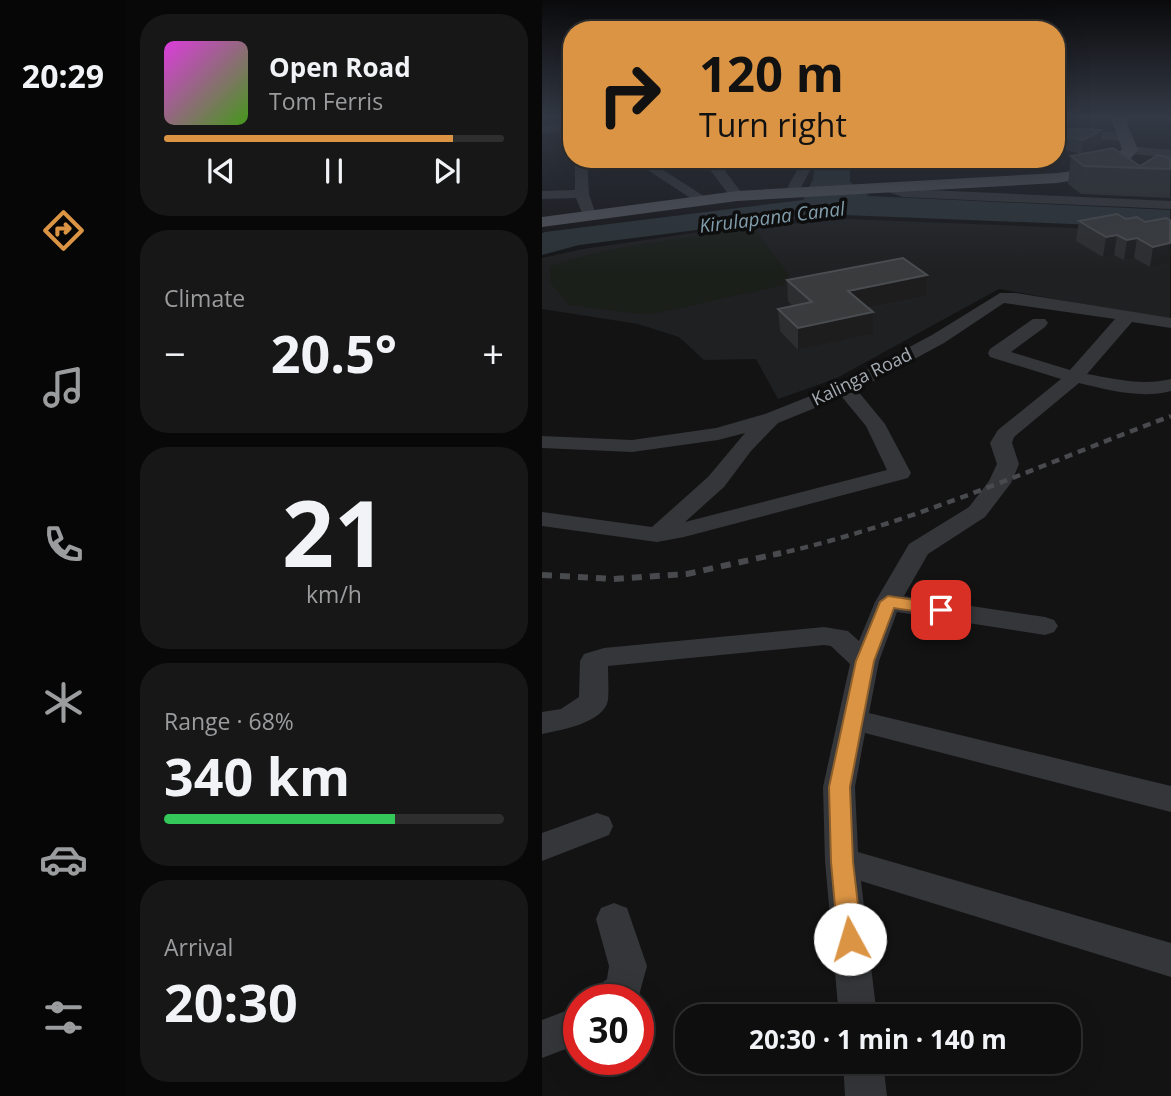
<!DOCTYPE html>
<meta charset="utf-8">
<style>
:root{--surface:#0e0e0f;--page:#171718;--text:#f1f3f6;--muted:#9b9c9e;--line:#2e2e2f;--accent:#db9444}
body{margin:0;font-family:"Open Sans",sans-serif;background:var(--page);color:var(--text);height:100vh;display:flex;flex-direction:column;font-size:26px;white-space:nowrap}
*{box-sizing:border-box;margin:0}
p{font-size:23px;color:var(--muted)}
.icon{flex:none;width:38px;height:38px;fill:none;stroke:currentColor;stroke-width:2;stroke-linecap:round;stroke-linejoin:round}
.map{position:relative;flex:1;overflow:hidden}
.sheet{display:flex;flex-direction:column;gap:14px;padding:14px;background:#080808;width:416px}
.sheet>*{flex:none}
.guide{position:absolute;left:21px;top:21px;width:502px;height:147px;border-radius:28px;box-shadow:0 7px 28px #0002,0 0 0 2px var(--line);background:#db9444;color:#111;overflow:hidden}
.speed{position:absolute;left:21px;top:984px;display:flex;gap:14px;font-size:35px;font-weight:700;text-align:center}
.speed>*{display:grid;place-content:center;width:91px;height:91px;border-radius:50%;background:var(--surface);box-shadow:0 7px 28px #0002,0 0 0 2px var(--line);line-height:1}
.speed .limit{border:10px solid #d22;background:#fff;color:#111}
.pin{position:absolute;display:grid;place-items:center;width:60px;height:60px;color:#fff;margin:-30px;border-radius:14px;box-shadow:0 4px 10px #0006}
.me{position:absolute;width:77px;margin:-38px;rotate:354deg;stroke-linejoin:round;filter:drop-shadow(0 0 5px #0008)}
.turn{display:flex;align-items:center;gap:24px;height:147px;padding:0 21px;font-size:32px}
.turn .icon{width:91px;height:91px;stroke-width:2.5}
.turn b{display:block;font-size:49px;line-height:60px}
.big{font-size:52px;font-weight:700;line-height:1.1}
.sheet .tile{flex:1;display:flex;flex-direction:column;justify-content:center;gap:10px;min-width:0;padding:0 24px;border-radius:28px;background:var(--page)}
.sheet .dial{align-items:center;gap:0}
.dial b{font-size:91px;line-height:1}
.song{display:flex;align-items:center;gap:21px}
.cover{width:84px;height:84px;border-radius:10px;background:linear-gradient(135deg,hsl(300 70% 55%),hsl(100 70% 35%))}
.played{height:7px;border-radius:4px;background:linear-gradient(90deg,var(--accent) 85%,var(--line) 85%)}
.keys{display:flex;justify-content:space-around;direction:ltr}
.heat{display:flex;justify-content:space-between;align-items:center;font-size:38px;direction:ltr}
.charge{height:10px;border-radius:5px;background:linear-gradient(90deg,#34c759 68%,var(--line) 0)}
.trip{position:absolute;left:133px;top:1004px;width:406px;height:70px;border-radius:28px;background:var(--surface);box-shadow:0 7px 28px #0002,0 0 0 2px var(--line);font-weight:700;line-height:70px;text-align:center}
main{display:flex;flex:1;min-height:0}
.tabs{display:flex;flex-direction:column;width:126px;justify-content:space-around;align-items:center;background:#060606;color:var(--muted)}
.tabs .icon{width:49px;height:49px}
.tabs .current{color:var(--accent)}
.tabs b{font-size:32px;color:var(--text)}
.map>svg:first-child{display:block}
</style>
<main>
<nav class="tabs">
<b>20:29</b>
<svg class="icon current" aria-label="directions" viewBox="0 0 24 24"><path d="M12 3l9 9-9 9-9-9zM9 14v-3h6M13 9l2 2-2 2"/></svg>
<svg class="icon" aria-label="music" viewBox="0 0 24 24"><path d="M9 18V5l10-2v13"/><circle cx="6" cy="18" r="3"/><circle cx="16" cy="16" r="3"/></svg>
<svg class="icon" aria-label="phone" viewBox="0 0 24 24"><path d="M5 4h4l2 5-3 2q2 4 5 5l2-3 5 2v4C11 20 4 13 5 4z"/></svg>
<svg class="icon" aria-label="climate" viewBox="0 0 24 24"><path d="M12 3v18M4 7l16 10M4 17L20 7"/></svg>
<svg class="icon" aria-label="car" viewBox="0 0 24 24"><path d="M5 17H2v-5l4-1 3-4h7l3 4 3 1v5h-3M9 17h6M6 11h13"/><circle cx="7" cy="17" r="2"/><circle cx="17" cy="17" r="2"/></svg>
<svg class="icon" aria-label="filters" viewBox="0 0 24 24"><path d="M4 7h16M4 17h16"/><circle cx="9" cy="7" r="2"/><circle cx="15" cy="17" r="2"/></svg>
</nav>
<section class="sheet">
<div class="tile">
<div class="song"><i class="cover"></i><div><b>Open Road</b><p>Tom Ferris</p></div></div>
<div class="played"></div>
<div class="keys"><svg class="icon" aria-label="previous" viewBox="0 0 24 24"><path d="M18 5L8 12l10 7zM5 5v14"/></svg><svg class="icon" aria-label="pause" viewBox="0 0 24 24"><path d="M8 5v14M16 5v14"/></svg><svg class="icon" aria-label="next" viewBox="0 0 24 24"><path d="M6 5l10 7-10 7zM19 5v14"/></svg></div>
</div>
<div class="tile"><p>Climate</p>
<div class="heat"><a>−</a><b class="big">20.5°</b><a>+</a></div>
</div>
<div class="tile dial"><b>21</b><p>km/h</p></div>
<div class="tile"><p>Range · 68%</p><b class="big">340 km</b><div class="charge"></div></div>
<div class="tile"><p>Arrival</p><b class="big">20:30</b></div>
</section>
<div class="map">
<svg width="629" height="1096" viewBox="0 0 629 1096">
<rect width="100%" height="100%" fill="#131314"/>
<!-- built -->
<path fill="#1f2021" d="M306,219L628,232V320L457,289L293,379L236,399L214,359L162,360L137,337L96,324L0,309V258L41,249L158,232Z"/>
<!-- green -->
<path fill="#1a1f1a" d="M214,230L247,275L241,285L107,315L27,305L8,282V266C74,244 144,237 214,230Z"/>
<!-- water -->
<path fill="#2b3337" d="M273,159H311L308,162V182L327,196L628,210V228L302,215L217,222L37,245L0,255V233L3,232L261,200L271,179Z"/>
<g fill="none" stroke-linecap="round" stroke-linejoin="round">
<!-- minor -->
<path fill="#353639" fill-rule="evenodd" d="M26,121L30,122V128L0,134V126Z
M514,130L583,133L589,137L583,141L514,138Z
M588,146L629,150V158L584,153L582,150Z
M33,159H45L47,194L54,215L52,218H42L34,198L0,199V191L33,190Z
M89,159H104L168,200L161,204L156,203Z
M176,159H190L183,171L202,196L200,199H190L169,171L170,166Z
M261,159H274L255,195H245L243,192Z
M345,183L363,189L629,201V209L361,197L340,190L338,187Z
M458,293H474L629,318V328L590,322L545,374C573,379 601,386 629,379V391C599,399 566,390 537,383L472,437L470,443L477,464L469,483L443,517L386,554L362,596L503,617L512,620L516,626L512,632L503,635L355,612L337,661L327,713L629,786V812L323,733L313,787L316,852L629,943V977L319,881L335,1017H297L283,861L281,787L308,664L289,646L282,645L66,666C66,677 67,689 66,700C62,723 19,730 0,734V712L19,709L37,697L38,661L42,654L62,648L282,627L306,631L317,641L333,602L367,544L427,507L447,481L455,464L448,443L456,430L519,379L448,357L446,353L448,349L491,319H503L506,323L503,327L469,352L528,370L573,319L462,303L402,343L315,390L343,424L369,473L366,478L142,537L115,542L0,526V512L110,527L166,477L203,433L176,440L90,452L0,448V436L90,440L174,428L223,414L296,385L390,335ZM300,397L324,426L345,470L143,522L182,487L209,451L236,423Z
M55,813L67,817L71,826L67,835L0,861V833Z
M72,903L85,908L105,966L96,999H50L56,986L65,979L67,966L54,919L59,908Z
M37,1006V1044L0,1058V1020Z
M301,1062H341L345,1096H303Z"/>
<!-- major -->
<path fill="#515358" fill-rule="evenodd" d="M569,118H583L596,150C577,176 545,178 515,183L195,201L0,227V217L195,191L515,173C538,170 564,168 580,149Z"/>
<!-- rail-far1 -->
<path stroke="#484a4e" stroke-width="4.5" stroke-dasharray="8 6" stroke-linecap="butt" d="M231,555C368,525 498,465 629,416"/>
<!-- rail -->
<path stroke="#484a4e" stroke-width="6" stroke-dasharray="10 8" stroke-linecap="butt" d="M0,575L71,579L145,574L239,553"/>
</g>
<!-- wall -->
<path fill="#2c2e2f" d="M514,127L515,128L559,143L540,154L514,148Z
M529,156L598,166L628,158V198L539,194L526,184Z
M584,219L603,222L628,220V263L608,267L592,258L582,260L572,255L561,257L534,241L537,221Z
M385,275L384,296L327,308L331,312V334L256,350L238,331L236,309L251,306L246,301L245,280Z"/>
<!-- shaded-wall -->
<path fill="#1d1d1e" d="M560,130L559,143L540,154L541,140Z
M575,235L572,255L561,257L564,237Z
M595,238L592,258L582,260L585,240Z
M628,243V263L608,267L611,247Z
M385,275L384,296L306,312V291Z
M331,312V334L256,350V328Z"/>
<!-- building -->
<path fill="#393b3d" stroke="#4a4d50" stroke-width="2" d="M514,127L515,128L560,130L541,140L514,135Z
M571,148L598,166L616,155L628,158V169L542,166L529,156Z
M575,214L584,219L595,217L603,222L624,218L628,220V243L611,247L595,238L585,240L575,235L564,237L537,221Z
M361,258L385,275L306,291L331,312L256,328L236,309L270,302L245,280Z"/>
<!-- sky -->
<linearGradient id="sky" x2="0" y2="1"><stop stop-color="#0a0a0b"/><stop offset="0.43" stop-color="#333945"/><stop offset="1" stop-color="#333945" stop-opacity="0"/></linearGradient>
<rect width="629" height="272" fill="url(#sky)"/>
<!-- route -->
<path fill="#db9444" stroke="#8e602c" stroke-width="2" d="M346,596L399,604L407,610L399,615L352,608L332,661L308,787L311,862L320,939L316,947L308,950L299,947L296,939L289,862L287,787L314,661L338,602Z"/>
<g text-anchor="middle" stroke-width="7" stroke-linejoin="round" paint-order="stroke">
<!-- far-street labels -->
<g font-size="18" fill="#a6acb3" stroke="#0e0e0f">
<text transform="translate(320 377) rotate(-26)" y="6">Kalinga Road</text>
</g>
<!-- far-water labels -->
<g font-size="19" font-style="italic" fill="#819dab" stroke="#0e0e0f">
<text transform="translate(230 217) rotate(-7)" y="7">Kirulapana Canal</text>
</g>
</g>
</svg>
<div class="speed"><div class="limit">30</div></div>
<div class="pin" style="left:399px;top:610px;background:#d93025"><svg class="icon" aria-label="arrive" viewBox="0 0 24 24"><path d="M6 21V4h12l-3 4 3 4H6"/></svg></div>
<svg class="me" style="left:308px;top:939px" viewBox="-20 -20 40 40"><circle r="19" fill="#fff"/><path d="M0-13L10 11 0 6-10 11z" fill="#db9444"/></svg>
<div class="trip">20:30 · 1 min · 140 m</div>
<div class="guide">
<div class="turn"><svg class="icon" aria-label="right" viewBox="0 0 24 24"><path d="M7 20v-9h11M14 6l5 5-5 5"/></svg><div><b>120 m</b>Turn right</div></div>
</div>
</div>
</main>
